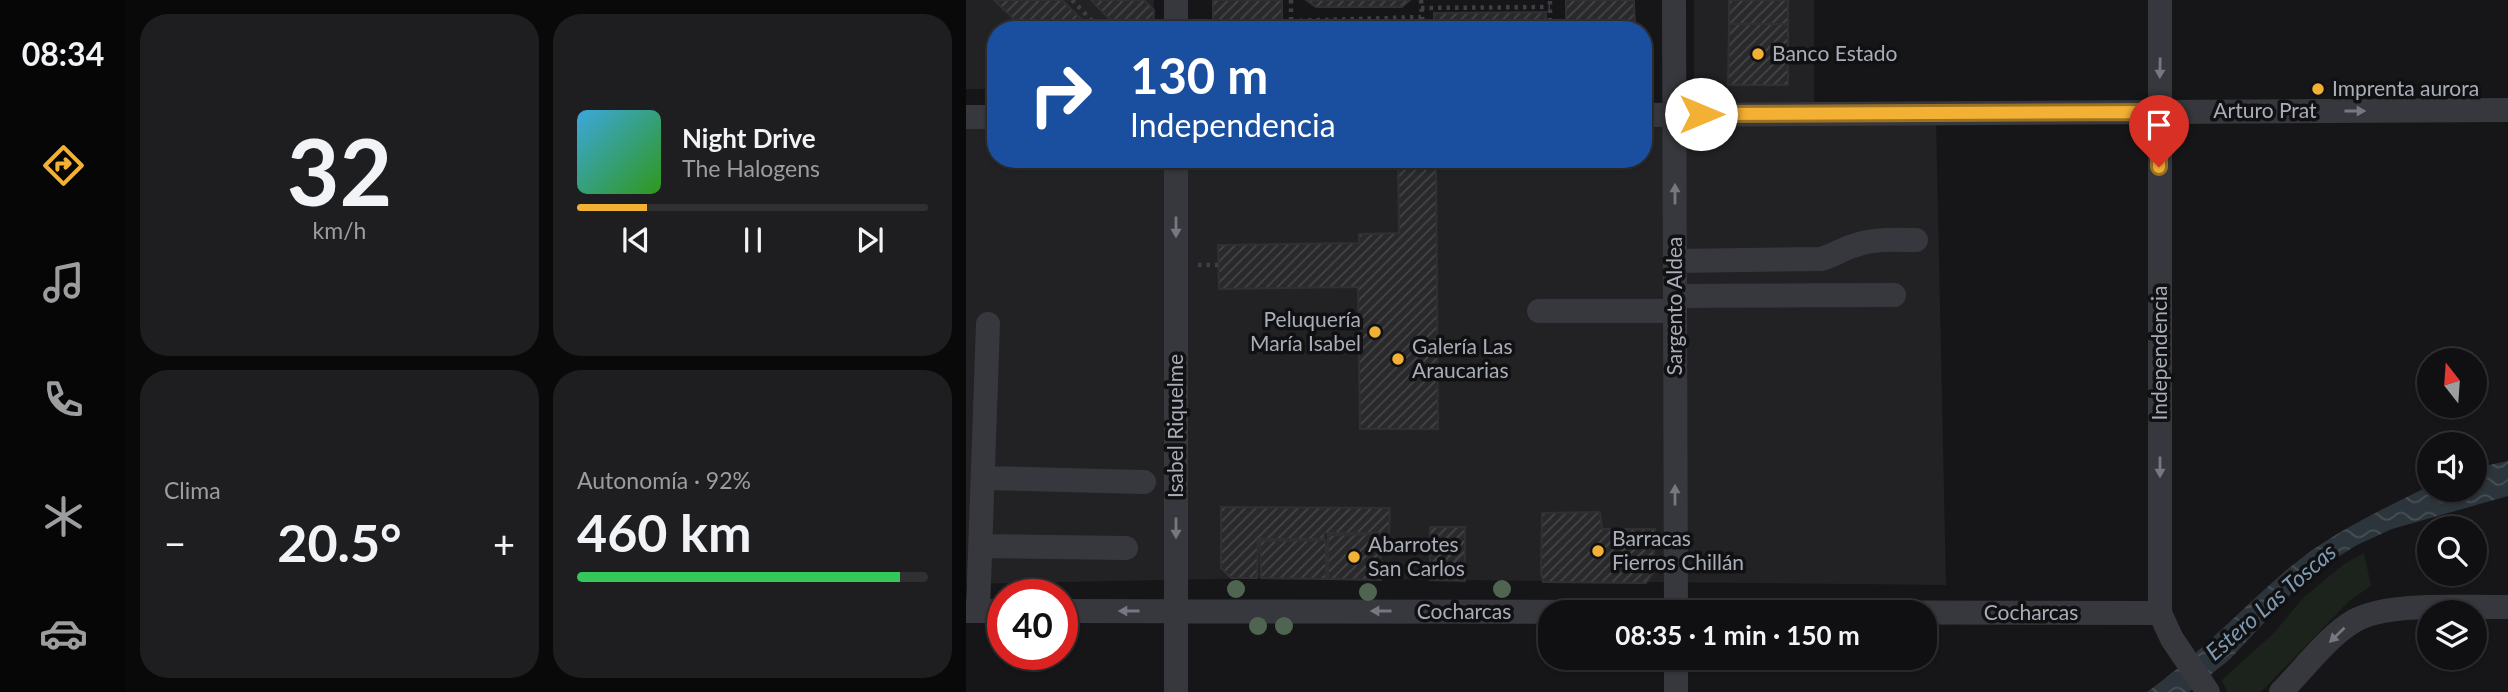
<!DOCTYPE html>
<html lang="es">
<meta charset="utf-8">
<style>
:root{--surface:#101012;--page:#1e1e20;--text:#f1f3f6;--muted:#9c9d9f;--line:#303032;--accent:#f2b134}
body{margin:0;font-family:Lato,sans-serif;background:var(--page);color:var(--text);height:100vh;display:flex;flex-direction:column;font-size:26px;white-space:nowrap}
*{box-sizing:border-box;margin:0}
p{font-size:23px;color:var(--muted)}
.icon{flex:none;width:38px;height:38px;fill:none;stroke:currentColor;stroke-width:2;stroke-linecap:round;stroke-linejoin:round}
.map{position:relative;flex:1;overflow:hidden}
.drawer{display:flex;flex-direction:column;gap:14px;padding:14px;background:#09090a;width:840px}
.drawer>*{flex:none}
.top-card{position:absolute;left:21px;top:21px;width:665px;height:147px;border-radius:28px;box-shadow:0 2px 5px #0004,0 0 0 2px var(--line);background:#1a4fa0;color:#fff;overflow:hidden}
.needle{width:46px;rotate:343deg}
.tools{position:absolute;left:1451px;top:348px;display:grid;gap:14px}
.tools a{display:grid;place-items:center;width:70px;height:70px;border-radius:50%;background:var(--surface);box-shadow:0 2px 5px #0004,0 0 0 2px var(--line);font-size:35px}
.speed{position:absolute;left:21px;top:579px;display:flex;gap:14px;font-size:35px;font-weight:700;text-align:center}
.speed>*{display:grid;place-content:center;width:91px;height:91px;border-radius:50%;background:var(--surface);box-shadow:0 2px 5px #0004,0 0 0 2px var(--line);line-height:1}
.speed .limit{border:10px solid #d22;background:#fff;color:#111}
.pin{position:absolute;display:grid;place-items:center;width:60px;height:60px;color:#fff;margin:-72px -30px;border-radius:50% 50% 50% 0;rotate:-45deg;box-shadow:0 0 7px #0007}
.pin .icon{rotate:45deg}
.me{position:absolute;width:77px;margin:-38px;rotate:90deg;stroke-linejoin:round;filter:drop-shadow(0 0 5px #0008)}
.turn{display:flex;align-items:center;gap:24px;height:147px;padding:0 28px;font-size:32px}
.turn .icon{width:91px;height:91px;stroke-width:2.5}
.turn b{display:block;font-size:49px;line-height:60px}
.big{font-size:52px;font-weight:700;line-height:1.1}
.drawer .tile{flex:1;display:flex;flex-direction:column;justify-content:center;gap:10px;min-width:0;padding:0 24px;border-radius:28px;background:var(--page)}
.drawer .dial{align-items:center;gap:0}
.dial b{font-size:91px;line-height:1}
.song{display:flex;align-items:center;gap:21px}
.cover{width:84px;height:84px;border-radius:10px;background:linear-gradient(135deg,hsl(200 70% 55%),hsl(110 70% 35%))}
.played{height:7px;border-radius:4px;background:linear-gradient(90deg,var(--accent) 20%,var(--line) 20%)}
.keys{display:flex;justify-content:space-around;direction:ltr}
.heat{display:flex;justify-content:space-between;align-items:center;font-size:38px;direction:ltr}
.charge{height:10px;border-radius:5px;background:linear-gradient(90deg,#34c759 92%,var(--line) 0)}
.drawer .tiles{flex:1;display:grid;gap:14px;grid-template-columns:repeat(2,1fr)}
.trip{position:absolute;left:572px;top:600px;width:399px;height:70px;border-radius:28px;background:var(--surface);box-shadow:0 2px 5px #0004,0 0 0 2px var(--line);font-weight:700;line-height:70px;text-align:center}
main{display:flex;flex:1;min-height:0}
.tabs{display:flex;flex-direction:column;width:126px;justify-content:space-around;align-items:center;background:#060607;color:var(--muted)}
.tabs .icon{width:49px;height:49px}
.tabs .selected{color:var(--accent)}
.tabs b{font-size:32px;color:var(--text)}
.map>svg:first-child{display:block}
</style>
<main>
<nav class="tabs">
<b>08:34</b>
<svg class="icon selected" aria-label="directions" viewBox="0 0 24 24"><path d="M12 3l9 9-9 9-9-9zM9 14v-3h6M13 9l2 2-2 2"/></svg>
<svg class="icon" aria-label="music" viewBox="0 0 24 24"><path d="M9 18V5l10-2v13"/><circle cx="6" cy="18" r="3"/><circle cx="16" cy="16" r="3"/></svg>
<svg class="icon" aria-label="phone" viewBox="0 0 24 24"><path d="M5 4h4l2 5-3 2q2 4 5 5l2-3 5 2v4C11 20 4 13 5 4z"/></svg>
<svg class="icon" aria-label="climate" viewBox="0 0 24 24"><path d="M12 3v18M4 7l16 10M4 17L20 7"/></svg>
<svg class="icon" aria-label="car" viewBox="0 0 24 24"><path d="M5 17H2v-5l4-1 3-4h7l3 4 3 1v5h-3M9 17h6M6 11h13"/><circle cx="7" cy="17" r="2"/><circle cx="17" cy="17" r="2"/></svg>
</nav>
<section class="drawer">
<div class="tiles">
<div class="tile dial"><b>32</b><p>km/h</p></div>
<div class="tile">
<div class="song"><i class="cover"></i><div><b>Night Drive</b><p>The Halogens</p></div></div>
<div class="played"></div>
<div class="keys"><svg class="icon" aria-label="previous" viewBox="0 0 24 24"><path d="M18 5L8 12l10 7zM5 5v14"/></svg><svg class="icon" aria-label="pause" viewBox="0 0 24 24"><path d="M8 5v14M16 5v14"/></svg><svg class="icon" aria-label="next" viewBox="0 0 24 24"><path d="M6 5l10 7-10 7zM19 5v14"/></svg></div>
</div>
<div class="tile"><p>Clima</p>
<div class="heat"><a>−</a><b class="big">20.5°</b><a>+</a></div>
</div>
<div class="tile"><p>Autonomía · 92%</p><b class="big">460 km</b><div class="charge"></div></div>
</div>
</section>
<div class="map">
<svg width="1542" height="692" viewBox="0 0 1542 692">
<defs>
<pattern id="water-waves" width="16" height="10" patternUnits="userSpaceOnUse" patternTransform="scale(1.75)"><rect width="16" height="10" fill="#2c353c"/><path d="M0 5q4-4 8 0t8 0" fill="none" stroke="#485056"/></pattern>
<pattern id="building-hatch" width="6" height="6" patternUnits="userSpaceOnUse" patternTransform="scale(1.75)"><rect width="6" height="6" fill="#29292c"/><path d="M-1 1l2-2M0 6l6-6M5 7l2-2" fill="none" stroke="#454548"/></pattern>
</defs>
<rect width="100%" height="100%" fill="#161618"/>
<!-- built -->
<path fill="#222225" d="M0,0H188L187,30H30V89H0Z
M728,0H848V102L728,103Z
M970,120L980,585L295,578L0,584V128H30V159H677V123Z"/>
<!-- grass -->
<path fill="#1c231d" d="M1398,553L1405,586L1383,601L1295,692H1261L1256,680L1308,633L1337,598L1378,564Z"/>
<!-- water -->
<path fill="url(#water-waves)" d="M1542,461V496L1426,529L1391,545L1364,562L1324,595L1263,660L1223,692H1181C1233,655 1275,609 1323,568C1365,533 1415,510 1463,486V490H1508L1509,468Z"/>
<!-- building -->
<path fill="url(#building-hatch)" stroke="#303034" stroke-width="2" d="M28,0H96L126,30H59Z
M125,0H178L188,10L187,30H154Z
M247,0H316V30H247Z
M340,0H444L436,7H350Z
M600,0H668L669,30H600Z
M763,0H822V24H763Z
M580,12V30H468V13Z
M437,24L441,30H346L348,26Z
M763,24H822V85H762Z
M432,159H470L472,429H394L392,287L253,289L252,245L393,243V234L433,233Z
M255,507L424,508L423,533H358V539H292L291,578H265L255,568Z
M634,512L636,529H689L687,573L680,583L577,582L575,572L576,513Z
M464,527H499V581L464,580Z
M414,534L415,580L362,579V535Z
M360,540V579L295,578L294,541Z"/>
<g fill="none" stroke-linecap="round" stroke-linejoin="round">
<!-- path -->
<path stroke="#3d3f44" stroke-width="4.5" stroke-dasharray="3.5 5" stroke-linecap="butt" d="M106,0L135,30
M325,0V30
M455,0L457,30
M455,8L584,7
M325,21L455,17
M584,30V0
M232,265H252"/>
<!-- minor -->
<path stroke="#37383d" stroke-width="24" d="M210,0V30
M708,0L710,612
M1194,0V613L1206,639L1242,692
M677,115L1542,110
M0,117H30
M210,159V692
M709,261L855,259C867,256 876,249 887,246C907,238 929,240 950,240
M709,296L928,295
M573,311H709
M17,478L178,482
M15,546L160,548
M0,611H37
M12,611L22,324
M96,611L1194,613
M710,658V692
M1315,692C1337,670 1362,636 1388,621C1422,601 1501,608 1542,607"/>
</g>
<!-- trees -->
<g fill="#506452">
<circle cx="270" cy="589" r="9"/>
<circle cx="536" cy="589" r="9"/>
<circle cx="402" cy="592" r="9"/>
<circle cx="292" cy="626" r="9"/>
<circle cx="318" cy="626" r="9"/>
</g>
<!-- one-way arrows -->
<defs><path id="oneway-solid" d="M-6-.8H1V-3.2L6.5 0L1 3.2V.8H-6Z" transform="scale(1.75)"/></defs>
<g fill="#757881">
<use href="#oneway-solid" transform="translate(1194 68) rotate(91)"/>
<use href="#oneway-solid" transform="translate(1389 111)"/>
<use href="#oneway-solid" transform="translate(709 194) rotate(-90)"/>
<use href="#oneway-solid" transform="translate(210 227) rotate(90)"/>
<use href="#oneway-solid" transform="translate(1194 467) rotate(90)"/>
<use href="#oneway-solid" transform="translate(709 495) rotate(-90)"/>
<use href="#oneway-solid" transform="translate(210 528) rotate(90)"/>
<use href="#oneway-solid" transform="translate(163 611) rotate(-180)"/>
<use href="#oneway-solid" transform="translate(415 611) rotate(-180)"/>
<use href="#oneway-solid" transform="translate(1371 635) rotate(136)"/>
</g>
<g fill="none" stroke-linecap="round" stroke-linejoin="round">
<defs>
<path id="route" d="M735,114L1193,112V167"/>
</defs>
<!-- route casing -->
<use href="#route" stroke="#9d7322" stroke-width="18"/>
<!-- route -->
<use href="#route" stroke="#f2b134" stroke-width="12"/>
</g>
<!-- markers -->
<g fill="#f2b134" stroke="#111113" stroke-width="2.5">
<circle cx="792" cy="54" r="7"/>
<circle cx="1352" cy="89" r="7"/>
<circle cx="409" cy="332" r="7"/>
<circle cx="432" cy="359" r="7"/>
<circle cx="632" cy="551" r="7"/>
<circle cx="388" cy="557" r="7"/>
</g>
<g text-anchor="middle" stroke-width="7" stroke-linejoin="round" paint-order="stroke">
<!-- poi labels -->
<g font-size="21" fill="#a8adb8" stroke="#111113" text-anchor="start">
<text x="806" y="61">Banco Estado</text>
<text x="1366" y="96">Imprenta aurora</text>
<text x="395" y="327" text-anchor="end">Peluquería<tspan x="395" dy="24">María Isabel</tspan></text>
<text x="446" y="354">Galería Las<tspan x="446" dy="24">Araucarias</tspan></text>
<text x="646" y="546">Barracas<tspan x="646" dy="24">Fierros Chillán</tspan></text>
<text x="402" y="552">Abarrotes<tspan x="402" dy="24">San Carlos</tspan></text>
</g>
<!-- street labels -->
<g font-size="21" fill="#a8adb8" stroke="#111113">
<text x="1299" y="118">Arturo Prat</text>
<text transform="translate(709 306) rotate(-90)" y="7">Sargento Aldea</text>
<text transform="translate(1194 353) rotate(-90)" y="7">Independencia</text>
<text transform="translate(210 426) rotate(-90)" y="7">Isabel Riquelme</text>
<text x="498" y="619">Cocharcas</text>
<text x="1065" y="620">Cocharcas</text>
</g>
<!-- water labels -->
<g font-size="23" font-style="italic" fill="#7f9bb3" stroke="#111113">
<text transform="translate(1305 602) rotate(-41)" y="8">Estero Las Toscas</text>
</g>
</g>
</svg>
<div class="tools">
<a><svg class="needle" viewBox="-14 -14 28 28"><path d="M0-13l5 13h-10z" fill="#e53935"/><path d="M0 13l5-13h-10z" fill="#9c9d9f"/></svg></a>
<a><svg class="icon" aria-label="sound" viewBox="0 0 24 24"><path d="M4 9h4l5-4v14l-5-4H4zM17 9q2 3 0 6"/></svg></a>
<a><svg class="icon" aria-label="search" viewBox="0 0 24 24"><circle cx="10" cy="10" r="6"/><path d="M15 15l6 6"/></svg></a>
<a><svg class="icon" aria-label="layers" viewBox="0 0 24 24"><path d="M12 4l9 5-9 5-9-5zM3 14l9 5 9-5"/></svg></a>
</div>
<div class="speed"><div class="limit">40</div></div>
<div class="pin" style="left:1193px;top:167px;background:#d93025"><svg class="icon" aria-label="arrive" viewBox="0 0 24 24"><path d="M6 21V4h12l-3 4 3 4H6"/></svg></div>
<svg class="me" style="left:735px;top:114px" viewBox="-20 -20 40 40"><circle r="19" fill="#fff"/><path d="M0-13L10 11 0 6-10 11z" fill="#f2b134"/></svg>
<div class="trip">08:35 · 1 min · 150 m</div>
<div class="top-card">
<div class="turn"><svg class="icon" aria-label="right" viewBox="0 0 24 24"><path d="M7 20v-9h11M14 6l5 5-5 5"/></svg><div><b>130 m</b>Independencia</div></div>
</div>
</div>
</main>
